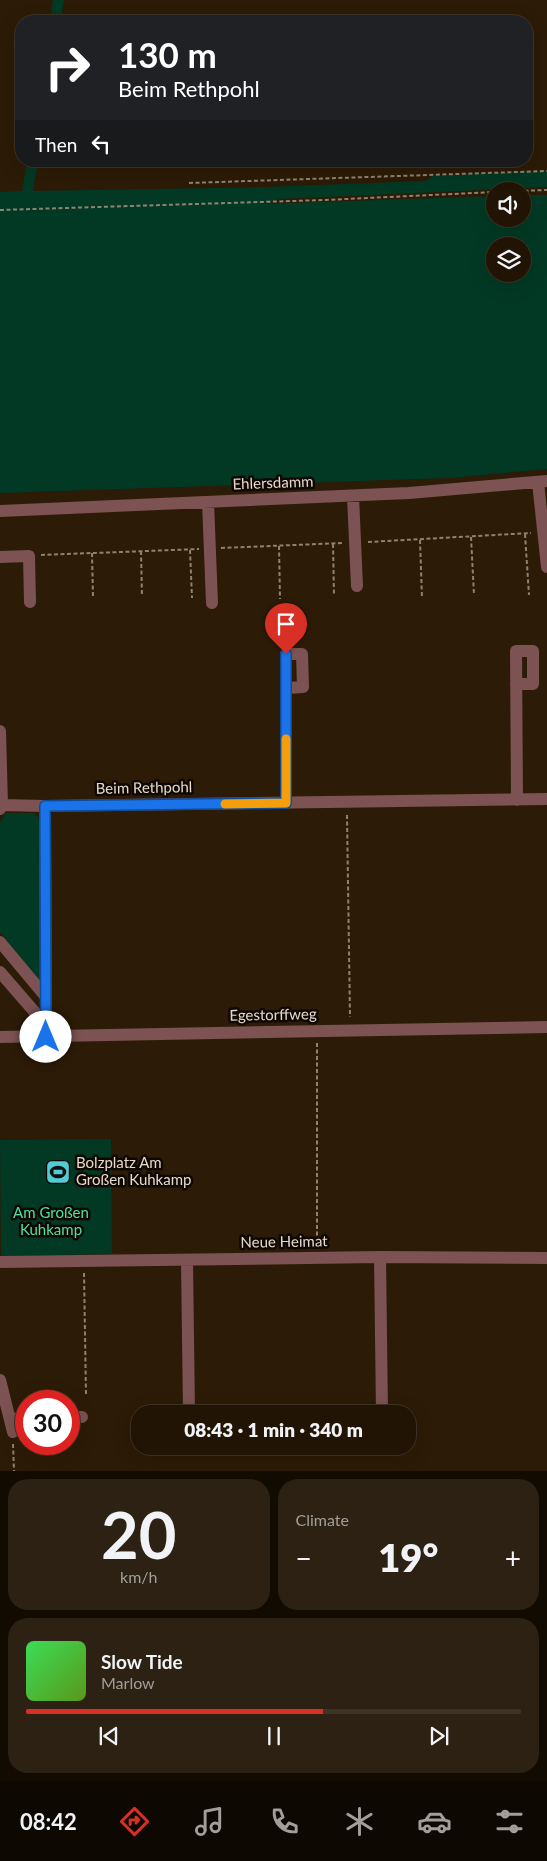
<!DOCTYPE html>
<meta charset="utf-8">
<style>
:root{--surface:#211404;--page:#2d2113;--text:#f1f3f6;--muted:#a29e9a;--line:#3e3326;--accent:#d93025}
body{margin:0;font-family:Lato,sans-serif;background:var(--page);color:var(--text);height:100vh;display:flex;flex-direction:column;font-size:19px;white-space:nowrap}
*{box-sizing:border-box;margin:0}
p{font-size:16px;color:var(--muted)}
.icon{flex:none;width:28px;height:28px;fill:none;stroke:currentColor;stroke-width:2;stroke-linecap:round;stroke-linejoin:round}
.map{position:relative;height:1471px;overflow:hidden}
.sheet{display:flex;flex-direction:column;gap:8px;padding:8px;background:#120b02;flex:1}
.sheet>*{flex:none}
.banner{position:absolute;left:15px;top:15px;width:518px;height:152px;border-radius:20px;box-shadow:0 5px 20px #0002,0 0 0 1px var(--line);background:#202124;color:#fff;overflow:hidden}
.controls{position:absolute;left:486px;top:182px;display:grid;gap:10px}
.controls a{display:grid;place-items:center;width:45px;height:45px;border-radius:50%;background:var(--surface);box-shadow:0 5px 20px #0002,0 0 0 1px var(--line);font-size:25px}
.speed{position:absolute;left:15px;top:1390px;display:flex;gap:10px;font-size:25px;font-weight:700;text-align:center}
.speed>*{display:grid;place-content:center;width:65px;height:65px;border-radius:50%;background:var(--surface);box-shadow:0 5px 20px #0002,0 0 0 1px var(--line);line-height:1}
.speed .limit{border:8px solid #d22;background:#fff;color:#111}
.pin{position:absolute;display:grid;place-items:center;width:42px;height:42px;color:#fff;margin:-51px -21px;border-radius:50% 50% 50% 0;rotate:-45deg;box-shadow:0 0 5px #0007}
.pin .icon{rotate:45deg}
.me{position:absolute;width:55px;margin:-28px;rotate:0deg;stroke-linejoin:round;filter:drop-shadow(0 0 4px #0008)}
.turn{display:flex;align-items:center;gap:18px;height:105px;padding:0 20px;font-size:22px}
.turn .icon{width:65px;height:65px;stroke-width:2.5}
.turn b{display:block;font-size:35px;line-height:42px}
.then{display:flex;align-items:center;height:48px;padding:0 20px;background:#0003;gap:10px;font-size:19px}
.big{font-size:38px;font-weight:800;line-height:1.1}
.sheet .tile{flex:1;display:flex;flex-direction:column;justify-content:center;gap:8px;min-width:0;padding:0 18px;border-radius:20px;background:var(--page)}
.sheet .dial{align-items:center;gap:0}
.dial b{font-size:65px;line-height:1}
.song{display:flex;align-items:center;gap:15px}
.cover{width:60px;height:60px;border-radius:8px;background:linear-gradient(135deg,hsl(130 70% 55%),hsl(90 70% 35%))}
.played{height:5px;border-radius:2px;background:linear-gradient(90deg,var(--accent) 60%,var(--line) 60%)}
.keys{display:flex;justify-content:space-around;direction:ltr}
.heat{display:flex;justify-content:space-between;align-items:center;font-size:28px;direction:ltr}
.sheet .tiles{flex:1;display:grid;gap:8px;grid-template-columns:1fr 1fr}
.tile:last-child{grid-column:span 2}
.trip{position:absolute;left:131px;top:1405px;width:285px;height:50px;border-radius:20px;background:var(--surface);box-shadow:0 5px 20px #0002,0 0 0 1px var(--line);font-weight:800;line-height:50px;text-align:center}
.tabs{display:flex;height:80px;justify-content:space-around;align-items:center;background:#0d0802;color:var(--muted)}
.tabs .icon{width:35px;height:35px}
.tabs .selected{color:var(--accent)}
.tabs b{font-size:22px;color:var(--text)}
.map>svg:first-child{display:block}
</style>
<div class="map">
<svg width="547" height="1471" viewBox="0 0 547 1471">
<rect width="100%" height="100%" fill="#2c1b06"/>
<!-- green -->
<path fill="#023924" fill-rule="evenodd" d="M53,0H64L61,21H50Z
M27,161H38L33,191L265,187L425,181L433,176L547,171V187L280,199L262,204L495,196V219H522L523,195H547V469L449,478L0,493V192L22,191ZM495,246H522V274H495Z
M5,813H35L39,820L40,981L0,932V823Z
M111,1139L112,1254L1,1256L0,1140Z"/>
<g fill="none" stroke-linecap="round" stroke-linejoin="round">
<!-- path -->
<path stroke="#908271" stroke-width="2" stroke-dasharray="4 2.5" stroke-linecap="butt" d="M189,183L547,171
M518,191L547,190
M0,210L325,200L495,192
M525,534L529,595
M471,537L474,595
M420,540L422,598
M368,542L531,533
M333,544L334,596
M279,546L280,599
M221,548L343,543
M190,550L192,598
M141,551L142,596
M92,553L93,597
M41,555L199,549
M347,815L350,1017
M317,1043V1246
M84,1273L86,1395
M13,1444L14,1471"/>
<!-- minor -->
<path stroke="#7c5252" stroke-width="12" d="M538,482L547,567
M353,496L357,586
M208,502L212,603
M0,511L409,493L547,481
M0,557L29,556L30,602
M516,684H533V651H516L517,800
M0,731L2,805L0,809
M286,803V654H302L303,687L287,688
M0,805L45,806L547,799
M45,806L46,1037
M0,942L46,997
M0,972L45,1024
M0,1037L547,1027
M380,1257L382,1414
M187,1260L189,1414
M0,1262L380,1257L547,1258
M0,1380L13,1432
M69,1417H82
M10,1419L26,1418"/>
</g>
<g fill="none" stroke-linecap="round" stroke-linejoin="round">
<defs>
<path id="route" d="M46,1037L45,806L286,803V654"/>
</defs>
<!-- route casing -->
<use href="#route" stroke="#114b97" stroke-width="12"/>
<!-- route -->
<use href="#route" stroke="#1a73e8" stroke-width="9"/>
<!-- slow -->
<path stroke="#f59e0b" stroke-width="9" d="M225,804L286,803V739"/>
</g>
<!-- icons -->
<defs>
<symbol id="stadium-square" viewBox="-11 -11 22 22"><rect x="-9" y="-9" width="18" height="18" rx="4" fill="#51ccd4" stroke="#0f0702"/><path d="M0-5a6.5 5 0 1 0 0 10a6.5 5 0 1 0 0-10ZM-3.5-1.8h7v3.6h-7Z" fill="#111"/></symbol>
</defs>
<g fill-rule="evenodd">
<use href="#stadium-square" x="44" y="1158" width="28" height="28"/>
</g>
<g text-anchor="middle" stroke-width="5" stroke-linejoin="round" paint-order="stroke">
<!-- street labels -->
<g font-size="15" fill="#e5d9cc" stroke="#0f0702">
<text transform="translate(273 483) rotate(-2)" y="5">Ehlersdamm</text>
<text transform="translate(144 788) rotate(-1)" y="5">Beim Rethpohl</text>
<text transform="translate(273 1015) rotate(-1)" y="5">Egestorffweg</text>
<text transform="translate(284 1242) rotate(-1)" y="5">Neue Heimat</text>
</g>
<!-- poi labels -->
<g font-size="15" fill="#e5d9cc" stroke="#0f0702" text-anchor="start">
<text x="76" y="1168">Bolzplatz Am<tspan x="76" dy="17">Großen Kuhkamp</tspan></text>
</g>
<!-- park labels -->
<g font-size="15" fill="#4de1a1" stroke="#0f0702">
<text x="51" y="1218">Am Großen<tspan x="51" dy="17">Kuhkamp</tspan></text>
</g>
</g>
</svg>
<div class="controls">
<a><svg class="icon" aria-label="sound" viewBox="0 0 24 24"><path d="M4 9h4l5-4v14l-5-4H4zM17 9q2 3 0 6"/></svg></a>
<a><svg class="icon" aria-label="layers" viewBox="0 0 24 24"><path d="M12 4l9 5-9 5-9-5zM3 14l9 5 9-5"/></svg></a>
</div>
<div class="speed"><div class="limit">30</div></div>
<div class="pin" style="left:286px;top:654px;background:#d93025"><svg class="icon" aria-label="arrive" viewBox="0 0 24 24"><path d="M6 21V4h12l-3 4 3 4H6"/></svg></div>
<svg class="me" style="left:46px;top:1037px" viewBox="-20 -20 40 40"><circle r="19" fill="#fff"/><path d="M0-13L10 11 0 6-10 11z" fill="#1a73e8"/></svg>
<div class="trip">08:43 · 1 min · 340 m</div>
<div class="banner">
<div class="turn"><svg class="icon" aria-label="right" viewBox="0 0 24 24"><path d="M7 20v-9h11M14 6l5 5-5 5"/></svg><div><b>130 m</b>Beim Rethpohl</div></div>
<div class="then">Then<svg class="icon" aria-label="left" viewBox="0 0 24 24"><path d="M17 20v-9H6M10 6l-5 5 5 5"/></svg></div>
</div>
</div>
<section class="sheet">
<div class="tiles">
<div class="tile dial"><b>20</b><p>km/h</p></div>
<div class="tile"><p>Climate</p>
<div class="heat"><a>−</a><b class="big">19°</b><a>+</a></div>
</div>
<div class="tile">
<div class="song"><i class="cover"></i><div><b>Slow Tide</b><p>Marlow</p></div></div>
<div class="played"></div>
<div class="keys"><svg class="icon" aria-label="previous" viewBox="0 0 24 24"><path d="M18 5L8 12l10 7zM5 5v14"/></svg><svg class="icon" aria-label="pause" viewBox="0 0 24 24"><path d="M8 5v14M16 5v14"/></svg><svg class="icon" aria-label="next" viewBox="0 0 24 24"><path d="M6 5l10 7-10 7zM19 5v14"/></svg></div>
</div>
</div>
</section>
<nav class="tabs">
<b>08:42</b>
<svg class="icon selected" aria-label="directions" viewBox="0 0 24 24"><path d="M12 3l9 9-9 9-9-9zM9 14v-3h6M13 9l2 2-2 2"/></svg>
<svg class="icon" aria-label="music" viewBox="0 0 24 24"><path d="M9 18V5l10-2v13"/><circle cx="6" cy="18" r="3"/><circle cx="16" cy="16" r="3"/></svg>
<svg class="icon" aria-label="phone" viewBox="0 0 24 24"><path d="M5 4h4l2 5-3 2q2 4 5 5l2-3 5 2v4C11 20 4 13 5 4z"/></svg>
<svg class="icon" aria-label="climate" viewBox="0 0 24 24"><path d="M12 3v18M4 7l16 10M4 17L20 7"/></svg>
<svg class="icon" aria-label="car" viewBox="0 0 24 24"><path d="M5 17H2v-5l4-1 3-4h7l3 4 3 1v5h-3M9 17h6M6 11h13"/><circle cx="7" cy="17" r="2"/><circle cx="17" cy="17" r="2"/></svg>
<svg class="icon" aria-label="filters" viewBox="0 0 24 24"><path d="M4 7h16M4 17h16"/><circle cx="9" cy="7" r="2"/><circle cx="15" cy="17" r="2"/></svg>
</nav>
